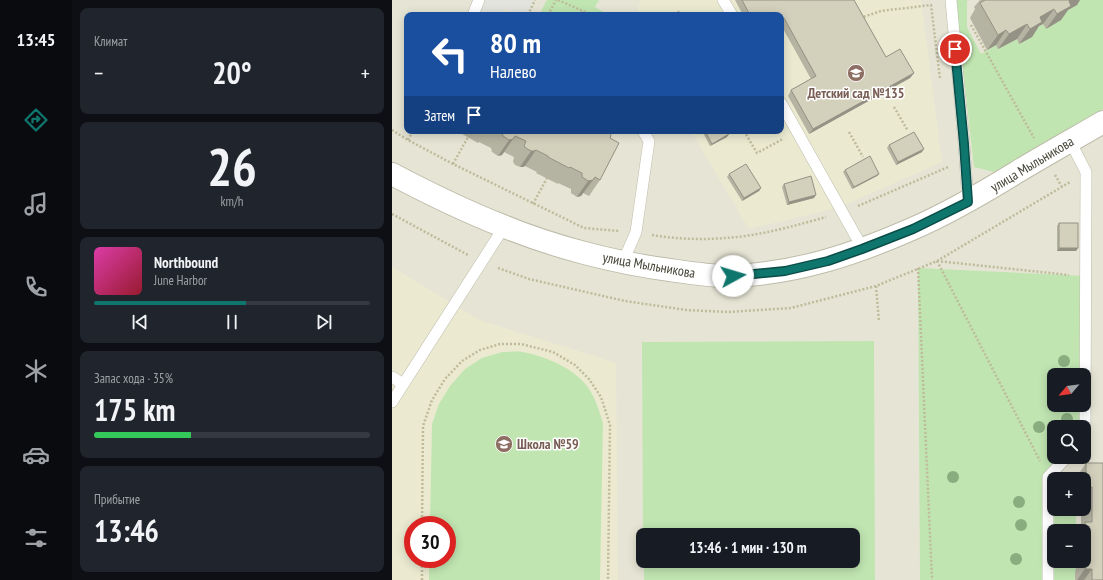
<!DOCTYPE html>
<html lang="ru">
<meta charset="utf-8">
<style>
:root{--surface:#171b24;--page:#20242c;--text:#f1f3f6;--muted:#9ea1a6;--line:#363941;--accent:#0f766e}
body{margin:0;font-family:"PT Sans Narrow",sans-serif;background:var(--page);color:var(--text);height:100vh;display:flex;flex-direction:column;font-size:15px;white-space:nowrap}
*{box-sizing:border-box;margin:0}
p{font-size:13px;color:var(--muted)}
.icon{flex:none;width:22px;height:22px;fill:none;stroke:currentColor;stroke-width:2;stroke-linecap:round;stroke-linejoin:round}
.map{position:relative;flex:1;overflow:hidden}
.drawer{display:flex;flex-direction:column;gap:8px;padding:8px;background:#0d0f14;width:320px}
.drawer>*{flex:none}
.banner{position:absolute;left:12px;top:12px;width:380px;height:122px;border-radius:8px;box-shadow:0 2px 10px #0003;background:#1a4fa0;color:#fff;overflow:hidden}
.needle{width:26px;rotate:241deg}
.fabs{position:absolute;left:655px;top:368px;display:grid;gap:8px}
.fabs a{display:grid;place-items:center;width:44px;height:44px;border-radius:8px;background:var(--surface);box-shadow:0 2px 10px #0003;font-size:20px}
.speed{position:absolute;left:12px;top:516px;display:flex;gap:8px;font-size:20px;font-weight:700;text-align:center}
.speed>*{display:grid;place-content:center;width:52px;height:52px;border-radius:50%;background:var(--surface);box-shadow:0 2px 10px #0003;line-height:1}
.speed .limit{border:6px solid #d22;background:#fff;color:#111}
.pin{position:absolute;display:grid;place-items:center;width:34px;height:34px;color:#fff;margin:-17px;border:2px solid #fff;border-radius:50%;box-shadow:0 1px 4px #0007}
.me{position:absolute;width:44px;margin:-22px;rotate:84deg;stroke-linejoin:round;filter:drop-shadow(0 0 3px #0008)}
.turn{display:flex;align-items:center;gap:14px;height:84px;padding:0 20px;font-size:18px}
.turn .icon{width:52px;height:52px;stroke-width:2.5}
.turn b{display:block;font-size:28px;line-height:34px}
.then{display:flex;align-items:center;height:38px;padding:0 20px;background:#0003;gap:8px;font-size:15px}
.big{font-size:30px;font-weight:700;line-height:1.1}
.drawer .widget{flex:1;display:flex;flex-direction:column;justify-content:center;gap:6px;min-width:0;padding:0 14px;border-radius:8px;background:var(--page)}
.drawer .dial{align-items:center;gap:0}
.dial b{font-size:52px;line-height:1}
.song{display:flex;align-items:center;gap:12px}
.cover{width:48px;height:48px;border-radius:6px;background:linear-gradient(135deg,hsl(320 70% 55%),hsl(350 70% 35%))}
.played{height:4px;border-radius:2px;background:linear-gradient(90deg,var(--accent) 55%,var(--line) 55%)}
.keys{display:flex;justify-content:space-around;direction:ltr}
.heat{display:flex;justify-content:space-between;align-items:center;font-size:22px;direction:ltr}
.charge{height:6px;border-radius:3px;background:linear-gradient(90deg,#34c759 35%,var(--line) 0)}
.trip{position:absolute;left:244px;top:528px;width:224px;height:40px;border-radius:8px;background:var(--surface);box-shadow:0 2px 10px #0003;font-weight:700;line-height:40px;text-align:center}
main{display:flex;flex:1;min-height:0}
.dock{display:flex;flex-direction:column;width:72px;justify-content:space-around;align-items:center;background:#090b0e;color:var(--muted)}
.dock .icon{width:28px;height:28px}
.dock .current{color:var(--accent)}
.dock b{font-size:18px;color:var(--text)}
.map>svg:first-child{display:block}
</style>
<main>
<nav class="dock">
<b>13:45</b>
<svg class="icon current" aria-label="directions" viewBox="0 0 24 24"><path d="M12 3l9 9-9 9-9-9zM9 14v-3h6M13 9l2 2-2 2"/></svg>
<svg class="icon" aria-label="music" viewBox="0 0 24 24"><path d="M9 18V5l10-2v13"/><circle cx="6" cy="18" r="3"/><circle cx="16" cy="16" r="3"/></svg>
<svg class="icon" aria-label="phone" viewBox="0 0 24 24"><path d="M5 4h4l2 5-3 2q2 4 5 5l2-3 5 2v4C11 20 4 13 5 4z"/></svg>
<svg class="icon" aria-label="climate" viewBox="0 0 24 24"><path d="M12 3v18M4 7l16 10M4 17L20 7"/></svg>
<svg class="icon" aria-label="car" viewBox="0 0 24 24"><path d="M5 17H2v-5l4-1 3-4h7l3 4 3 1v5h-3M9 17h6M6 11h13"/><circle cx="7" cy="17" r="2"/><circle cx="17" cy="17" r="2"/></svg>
<svg class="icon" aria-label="filters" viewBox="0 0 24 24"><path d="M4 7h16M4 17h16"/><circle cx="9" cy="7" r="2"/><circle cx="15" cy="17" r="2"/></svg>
</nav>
<section class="drawer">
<div class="widget"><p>Климат</p>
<div class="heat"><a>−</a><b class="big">20°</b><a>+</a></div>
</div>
<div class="widget dial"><b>26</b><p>km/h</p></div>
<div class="widget">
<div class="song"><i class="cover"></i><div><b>Northbound</b><p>June Harbor</p></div></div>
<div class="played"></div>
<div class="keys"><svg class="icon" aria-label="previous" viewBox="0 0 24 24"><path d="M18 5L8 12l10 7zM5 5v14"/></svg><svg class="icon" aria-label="pause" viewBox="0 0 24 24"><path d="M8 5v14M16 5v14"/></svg><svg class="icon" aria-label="next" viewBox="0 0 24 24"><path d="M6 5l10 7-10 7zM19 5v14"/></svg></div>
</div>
<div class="widget"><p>Запас хода · 35%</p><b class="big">175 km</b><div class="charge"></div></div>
<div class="widget"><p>Прибытие</p><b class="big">13:46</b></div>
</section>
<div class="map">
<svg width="711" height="580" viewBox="0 0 711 580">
<rect width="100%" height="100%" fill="#f2f2e6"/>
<!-- residential -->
<path fill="#e6e5d5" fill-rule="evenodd" d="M0,0H711V580H0ZM15,15H389V131H15ZM662,375H692V405H662ZM662,427H692V457H662ZM662,479H692V509H662ZM21,525H55V559H21ZM662,531H692V561H662ZM251,535H461V561H251Z"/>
<!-- education -->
<path fill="#ebead1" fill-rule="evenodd" d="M249,0H529L550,162L448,207L357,229L299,131H389V15H244Z
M0,267L87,320L224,363L226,580H0ZM21,525H55V559H21Z"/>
<!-- green -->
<path fill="#c0e5b1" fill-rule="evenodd" d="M155,0H207L203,7L217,15H147Z
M565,0H577L575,1V27L589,54L604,45L606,49L625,39L628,44L637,32L651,24L654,29L669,20L666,15L684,0H711V109L602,172L582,167L564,6Z
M526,268L694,276L692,427H662V457H677L661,477L684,478V479H662V509H684V531H662V561H684L685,580H528ZM662,375H692V405H662Z
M482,341L483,580H252V561H461V535H251L250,342Z
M110,352C117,352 124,351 131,352C154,357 180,367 195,386C203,397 207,410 211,423L208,580H37V559H55V525H38L40,424L47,404L58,386L73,369L90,358Z"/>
<!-- parking -->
<path fill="#e3e3de" d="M87,0H143L136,15H127L113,8L109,15H81Z"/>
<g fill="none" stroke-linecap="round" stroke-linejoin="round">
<defs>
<path id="service" d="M331,0L340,15
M559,0L572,144L576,202
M81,15L87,0
M389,103L471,249
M678,141L694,172L693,437L692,438
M231,262L244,232L257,141L251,131
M0,377L11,384
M0,402L112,227
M656,580V477L675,457"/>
<path id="minor" d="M0,174C36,193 73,211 111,226C162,247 224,263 278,270C298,273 323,277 343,276C406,273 463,254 520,229C557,213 591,193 625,172C653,155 682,139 711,122"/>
</defs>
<!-- service casing -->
<use href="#service" stroke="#bdbca9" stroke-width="12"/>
<!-- minor casing -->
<use href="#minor" stroke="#bdbca9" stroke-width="24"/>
<!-- path -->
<path stroke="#bebb9b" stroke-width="2.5" stroke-dasharray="2 2" stroke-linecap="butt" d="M166,0L200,15
M286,11L288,15
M136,15L143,0
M156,15L164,0
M187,15L190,11
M468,18L489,11L539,5L548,79
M579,25L642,138
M502,107L516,131
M0,130L16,140L61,164L192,228L227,231
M352,131L365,153L391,139
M457,132L471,157
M16,140L21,131
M61,164L76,137
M663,175L670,187
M141,204L155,178
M466,206L556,167
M0,214L76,255
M260,235C284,239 309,240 333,238C367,236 402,226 434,217
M545,261L648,461
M545,261L677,275
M106,268L137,279L233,301L294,310L336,312L399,308L484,286L545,261L678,182
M526,268L540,580
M484,286L487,322
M30,525L31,426L40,400L53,379L70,361L88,350L108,344H129L161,352L183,365L197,379L209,397L218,425L216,580
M30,580V559"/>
<!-- service -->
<use href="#service" stroke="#fff" stroke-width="11"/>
<!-- minor -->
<use href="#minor" stroke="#fff" stroke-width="22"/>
</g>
<!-- trees -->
<g fill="#8aad80">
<circle cx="672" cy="361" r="6"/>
<circle cx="675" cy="419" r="6"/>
<circle cx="647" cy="427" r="6"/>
<circle cx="561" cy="477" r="6"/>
<circle cx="627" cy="502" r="6"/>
<circle cx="629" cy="525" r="6"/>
<circle cx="624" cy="559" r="6"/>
</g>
<!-- wall -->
<path fill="#b5b3a2" d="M343,0H462L494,57L522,73L518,78L417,134L396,96L399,90L419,79L389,25V15H351Z
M588,0H688L685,5L676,10L669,20L654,29L651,24L647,26L640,37L627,44L625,39L606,49L604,45L595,50L578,18L583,9L582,7Z
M65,131H217L218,138L208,180L197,196L191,193L189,196L185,197L179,193V189L166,183V184L144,173L145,172L133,166L131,167H128L123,165L121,162L122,157L112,152L110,155L106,156L100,152L99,148L87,142L86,143Z
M310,131H335V137L318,146Z
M497,145L530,152L504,165L495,148Z
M453,170L487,174L485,176L460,189L451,172Z
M337,174L369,188L367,191L350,201L335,177Z
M392,184L422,198L395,205L390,187Z
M667,223L686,248L684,251H665V226Z
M694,463H711V580H683V571L684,569V561H692V531H687L689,527V509H692V479H684V478Z"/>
<!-- shaded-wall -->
<path fill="#949284" d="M678,0H688L685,5L676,10L669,20L654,29L665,14Z
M662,9L651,24L647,26L640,37L627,44L638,29L648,17Z
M635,24L625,39L606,49L617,34Z
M614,30L604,45L595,50L606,35Z
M522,73L518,78L417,134L421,129Z
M337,134L335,137L318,146L320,144Z
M121,139L110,155L106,156L117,140Z
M532,149L530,152L504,165L506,162Z
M144,150L133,166L131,167H128L139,151Z
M487,174L485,176L460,189L462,187Z
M201,180L189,196L185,197L196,181Z
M369,188L367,191L350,201L352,198Z
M424,195L422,198L395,205L397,202Z
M667,248H686L684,251H665Z
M693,487H700L692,498V488Z
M693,569H700L692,580H685Z"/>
<!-- building -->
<path fill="#d3d0bc" stroke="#949284" d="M350,0H462L494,57L508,49L522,73L421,129L399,90L424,76L392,18L389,20V15H358Z
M593,0H678L677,1L679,6L665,14L662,9L648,17L650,22L638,29L635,24L617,34L614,30L606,35L588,3Z
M108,131H217L219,135L218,138L227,143L208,180L203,177L201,180L196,181L190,177V173L178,167L177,168L156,157V156L144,150L142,151H139L134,148L132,146L134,141L123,136L121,139L117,140L111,136L110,132Z
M313,131H335L337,134L320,144Z
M522,132L532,149L506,162L497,145Z
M478,156L487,174L462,187L453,170Z
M354,164L369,188L352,198L337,174Z
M419,176L424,195L397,202L392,184Z
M667,223H686V248H667Z
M694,463H711V580H700V569H693V556H695V535H693V522H700V487H693V473H694Z"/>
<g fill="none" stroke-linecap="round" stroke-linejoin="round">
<defs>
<path id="route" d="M341,276L393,271L436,261L470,249L521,229L576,202L572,144L563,49"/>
</defs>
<!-- route casing -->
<use href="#route" stroke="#0a4d48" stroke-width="10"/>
<!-- route -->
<use href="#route" stroke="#0f766e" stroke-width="7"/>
</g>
<!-- icons -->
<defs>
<symbol id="school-disc" viewBox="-11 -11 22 22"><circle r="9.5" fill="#8d6e63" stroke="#fff"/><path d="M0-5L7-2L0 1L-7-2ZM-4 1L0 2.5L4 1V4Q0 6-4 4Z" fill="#fff"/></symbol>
</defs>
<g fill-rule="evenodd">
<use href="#school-disc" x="454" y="63" width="20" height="20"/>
<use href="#school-disc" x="102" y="434" width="20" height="20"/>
</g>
<g text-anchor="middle" stroke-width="3" stroke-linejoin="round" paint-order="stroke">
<!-- education labels -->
<g font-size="14" font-weight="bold" fill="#785e54" stroke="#fff">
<text x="464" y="98">Детский сад №135</text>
<text x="125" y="449" text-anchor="start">Школа №59</text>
</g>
<!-- street labels -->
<g font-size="14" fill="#454336" stroke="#fff">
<text transform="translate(640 164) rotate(-31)" y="5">улица Мыльникова</text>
<text transform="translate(257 265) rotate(10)" y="5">улица Мыльникова</text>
</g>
</g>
</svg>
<div class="fabs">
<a><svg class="needle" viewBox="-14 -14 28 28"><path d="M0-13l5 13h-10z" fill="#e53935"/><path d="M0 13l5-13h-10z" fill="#9ea1a6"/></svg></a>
<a><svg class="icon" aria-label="search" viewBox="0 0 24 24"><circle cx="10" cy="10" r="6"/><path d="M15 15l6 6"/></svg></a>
<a>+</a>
<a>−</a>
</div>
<div class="speed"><div class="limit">30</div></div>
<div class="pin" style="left:563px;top:49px;background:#d93025"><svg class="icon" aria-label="arrive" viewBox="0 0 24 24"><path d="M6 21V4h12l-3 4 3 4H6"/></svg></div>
<svg class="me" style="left:341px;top:276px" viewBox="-20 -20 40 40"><circle r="19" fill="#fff"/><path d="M0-13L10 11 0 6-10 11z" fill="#0f766e"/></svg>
<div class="trip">13:46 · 1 мин · 130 m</div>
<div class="banner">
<div class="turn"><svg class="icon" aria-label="left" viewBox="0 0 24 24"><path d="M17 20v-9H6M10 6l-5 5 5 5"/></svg><div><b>80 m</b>Налево</div></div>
<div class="then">Затем<svg class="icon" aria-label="arrive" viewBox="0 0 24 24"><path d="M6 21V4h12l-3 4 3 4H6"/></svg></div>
</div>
</div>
</main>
